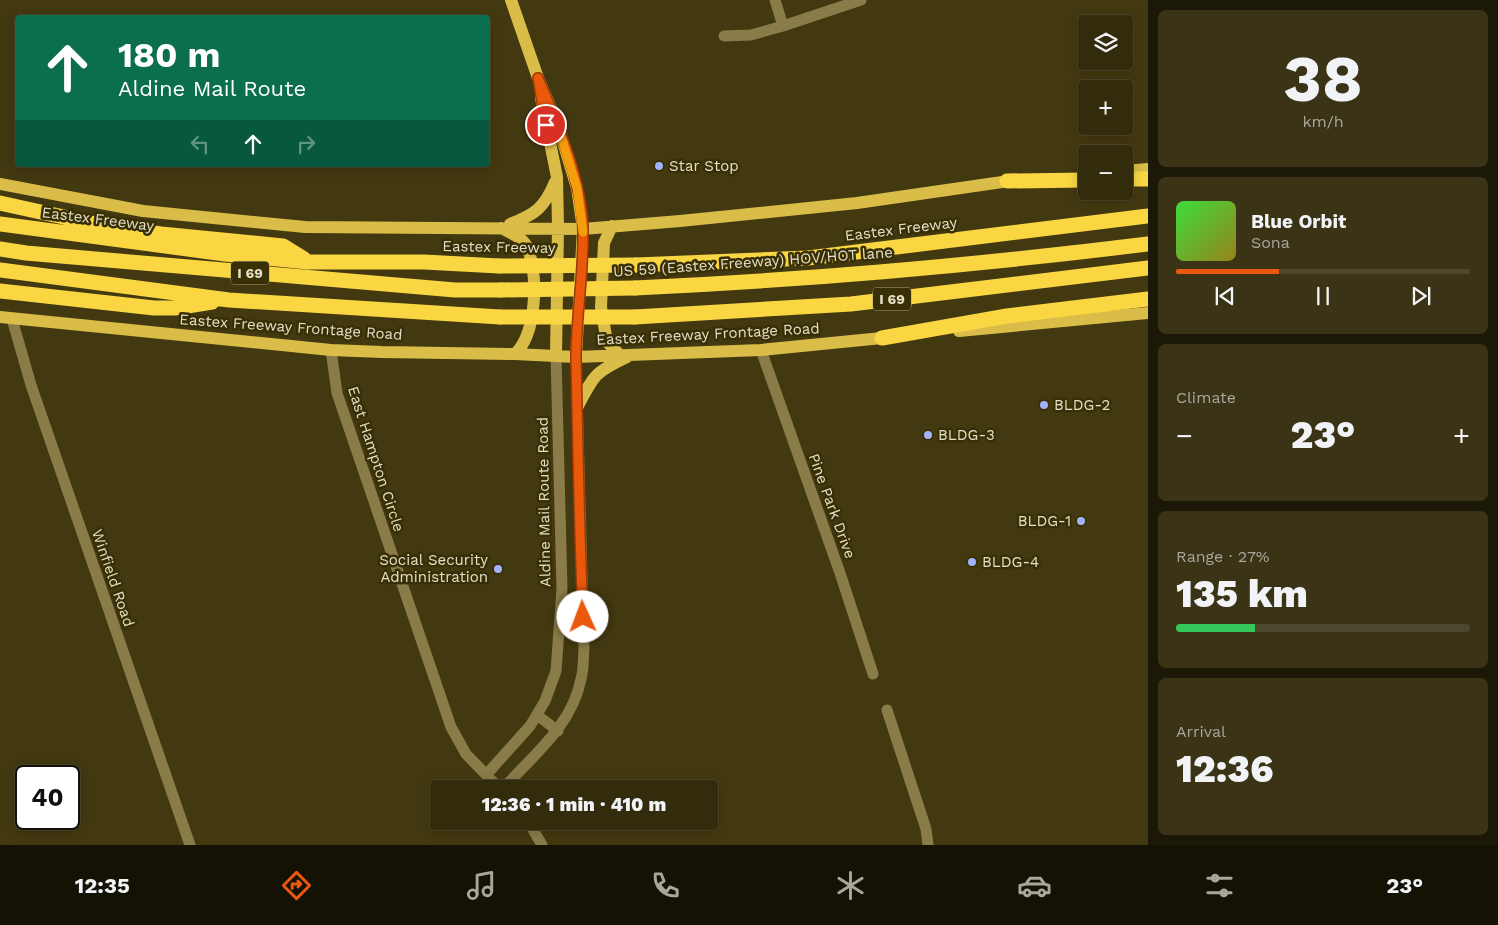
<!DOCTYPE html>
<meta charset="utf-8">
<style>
:root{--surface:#322b0c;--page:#3a3315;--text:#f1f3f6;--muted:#a8a79d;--line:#4d472d;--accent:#ea580c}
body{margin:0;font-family:"Work Sans",sans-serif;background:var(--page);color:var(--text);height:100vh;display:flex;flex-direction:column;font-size:19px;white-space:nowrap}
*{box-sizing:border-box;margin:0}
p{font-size:16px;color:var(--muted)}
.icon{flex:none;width:28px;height:28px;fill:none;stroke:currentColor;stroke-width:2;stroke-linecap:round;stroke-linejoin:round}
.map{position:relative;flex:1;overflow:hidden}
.side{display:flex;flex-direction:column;gap:10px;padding:10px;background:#1c1807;width:350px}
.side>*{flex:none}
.hud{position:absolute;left:15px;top:15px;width:475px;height:152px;border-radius:5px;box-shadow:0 2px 12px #0003,0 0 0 1px var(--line);background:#0b6e4f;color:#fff;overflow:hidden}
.tools{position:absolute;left:1078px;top:15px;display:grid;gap:10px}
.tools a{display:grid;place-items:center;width:55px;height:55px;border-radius:5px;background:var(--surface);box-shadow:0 2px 12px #0003,0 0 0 1px var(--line);font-size:25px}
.speed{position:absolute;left:15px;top:765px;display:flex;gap:10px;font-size:25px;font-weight:700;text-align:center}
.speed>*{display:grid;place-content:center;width:65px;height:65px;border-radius:50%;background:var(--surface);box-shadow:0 2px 12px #0003,0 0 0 1px var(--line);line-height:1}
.speed .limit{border:2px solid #111;border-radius:8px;background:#fff;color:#111}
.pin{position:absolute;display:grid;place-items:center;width:42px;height:42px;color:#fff;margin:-21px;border:2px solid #fff;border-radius:50%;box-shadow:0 1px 5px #0007}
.me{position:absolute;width:55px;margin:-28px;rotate:358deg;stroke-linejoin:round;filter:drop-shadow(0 0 4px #0008)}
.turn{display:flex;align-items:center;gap:18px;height:105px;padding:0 20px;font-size:22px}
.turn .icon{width:65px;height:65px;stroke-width:2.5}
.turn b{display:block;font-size:35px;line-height:42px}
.lanes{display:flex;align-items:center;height:48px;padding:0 20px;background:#0003;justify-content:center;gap:25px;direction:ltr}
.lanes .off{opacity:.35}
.big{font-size:38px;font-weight:800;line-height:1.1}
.side .tile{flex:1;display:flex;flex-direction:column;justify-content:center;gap:8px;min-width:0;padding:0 18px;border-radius:8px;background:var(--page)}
.side .dial{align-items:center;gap:0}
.dial b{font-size:65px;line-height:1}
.song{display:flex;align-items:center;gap:15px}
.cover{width:60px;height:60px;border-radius:8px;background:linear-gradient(135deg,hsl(120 70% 55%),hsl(50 70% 35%))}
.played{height:5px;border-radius:2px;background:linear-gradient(90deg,var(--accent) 35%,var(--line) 35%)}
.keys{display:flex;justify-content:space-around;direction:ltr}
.heat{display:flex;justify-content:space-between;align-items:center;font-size:28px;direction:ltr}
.charge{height:8px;border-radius:4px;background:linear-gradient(90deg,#34c759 27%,var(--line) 0)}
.trip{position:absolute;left:430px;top:780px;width:288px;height:50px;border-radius:5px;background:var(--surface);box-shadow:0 2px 12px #0003,0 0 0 1px var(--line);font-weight:800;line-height:50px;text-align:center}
.tab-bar{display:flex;height:80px;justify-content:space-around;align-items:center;background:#141105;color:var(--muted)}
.tab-bar .icon{width:35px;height:35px}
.tab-bar .active{color:var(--accent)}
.tab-bar b{font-size:22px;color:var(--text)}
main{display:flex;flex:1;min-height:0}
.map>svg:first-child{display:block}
</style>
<main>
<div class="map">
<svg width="1148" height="845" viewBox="0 0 1148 845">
<rect width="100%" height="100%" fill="#433910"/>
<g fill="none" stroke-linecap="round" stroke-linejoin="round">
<!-- minor -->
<path stroke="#8a7c49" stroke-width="11" d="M775,0L783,26
M724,36L751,35L783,26L861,0
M12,319L31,385L190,845
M331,350L337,393L451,727L466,754L500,789
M761,350L840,573L873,674
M887,710L926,829L928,845
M537,715L558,731
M486,775L530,726L545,701L556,671L562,589L556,356
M503,789C533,755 572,726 581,679C584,669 583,658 584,648L576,357
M528,821L542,845"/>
<!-- major -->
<path stroke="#dabd48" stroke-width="12" d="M511,0L538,78L558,125L577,188L583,229L576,357
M541,98L557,177L558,228L556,356
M1124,171L1148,169
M0,184L143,211L305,227L583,229L680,221L857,203L1016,180
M510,224C536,214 544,208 555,182
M612,226L604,243L601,307L607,342L620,355
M501,228C511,233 524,238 528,249C538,277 537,333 515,354
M0,317L331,350L382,352L515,354L576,357L761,350L892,337
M959,331L1148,313
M578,406C594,375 595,372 627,357"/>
<!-- highway -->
<path stroke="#fad643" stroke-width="15" d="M1124,179H1148
M1007,181L1086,180
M0,203L100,225L161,234L283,246L304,259
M0,224L225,254L308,262H424L499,266
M0,249L26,253L455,290H501
M636,265L808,258L1148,216
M0,270L229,300L500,317
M635,288C807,280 978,265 1148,244
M0,291L154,308H175L212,302
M635,317L851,304L1148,268
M882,338L1007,316L1148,299"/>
<!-- highway-bridge -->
<path stroke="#fad643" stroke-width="15" d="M499,266L636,265
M501,290L635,288
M500,317H635"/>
</g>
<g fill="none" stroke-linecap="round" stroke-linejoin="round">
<defs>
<path id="route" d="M546,125L538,78C557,123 582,180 583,230C584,273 576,316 576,359C578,445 579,531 583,617"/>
</defs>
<!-- route casing -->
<use href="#route" stroke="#983908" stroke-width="12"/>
<!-- route -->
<use href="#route" stroke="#ea580c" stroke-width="9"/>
<!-- slow -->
<path stroke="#f59e0b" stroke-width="9" d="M555,117L577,188L583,232"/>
</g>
<!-- markers -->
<g fill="#a3b2fd" stroke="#392f04" stroke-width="2">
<circle cx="659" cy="166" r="5"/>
<circle cx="1044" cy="405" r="5"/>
<circle cx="928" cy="435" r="5"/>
<circle cx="1081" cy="521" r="5"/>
<circle cx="972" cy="562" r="5"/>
<circle cx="498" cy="569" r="5"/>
</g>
<g text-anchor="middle" stroke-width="5" stroke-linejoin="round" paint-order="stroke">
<!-- shield labels -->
<g fill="#392f04" stroke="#b0aa8d" stroke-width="1">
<rect x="231" y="261.5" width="38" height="23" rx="4"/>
<rect x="873" y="287.5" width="38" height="23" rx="4"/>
</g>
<g font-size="14" font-weight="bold" fill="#e3dec8">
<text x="250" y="278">I 69</text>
<text x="892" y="304">I 69</text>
</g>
<!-- poi labels -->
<g font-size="15" fill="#e3dec8" stroke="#392f04" text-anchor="start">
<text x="669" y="171">Star Stop</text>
<text x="1054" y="410">BLDG-2</text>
<text x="938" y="440">BLDG-3</text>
<text x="1071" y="526" text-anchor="end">BLDG-1</text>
<text x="488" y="565" text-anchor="end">Social Security<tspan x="488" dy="17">Administration</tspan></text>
<text x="982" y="567">BLDG-4</text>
</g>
<!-- street labels -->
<g font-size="15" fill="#e3dec8" stroke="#392f04">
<text transform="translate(98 219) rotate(7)" y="5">Eastex Freeway</text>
<text transform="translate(901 229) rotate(-7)" y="5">Eastex Freeway</text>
<text transform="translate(499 247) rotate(1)" y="5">Eastex Freeway</text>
<text transform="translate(753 262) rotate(-4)" y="5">US 59 (Eastex Freeway) HOV/HOT lane</text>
<text transform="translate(291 327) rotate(4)" y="5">Eastex Freeway Frontage Road</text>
<text transform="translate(708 334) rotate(-3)" y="5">Eastex Freeway Frontage Road</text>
<text transform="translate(376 459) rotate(72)" y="5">East Hampton Circle</text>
<text transform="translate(544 502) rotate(-91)" y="5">Aldine Mail Route Road</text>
<text transform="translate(832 506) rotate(70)" y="5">Pine Park Drive</text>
<text transform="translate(113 578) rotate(71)" y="5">Winfield Road</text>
</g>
</g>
</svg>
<div class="tools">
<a><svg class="icon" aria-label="layers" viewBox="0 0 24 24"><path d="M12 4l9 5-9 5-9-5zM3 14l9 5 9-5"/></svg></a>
<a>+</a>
<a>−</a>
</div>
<div class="speed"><div class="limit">40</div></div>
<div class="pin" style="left:546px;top:125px;background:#d93025"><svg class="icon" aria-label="arrive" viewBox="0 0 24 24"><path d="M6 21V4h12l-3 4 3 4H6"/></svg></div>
<svg class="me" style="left:583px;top:617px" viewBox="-20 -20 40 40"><circle r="19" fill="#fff"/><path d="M0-13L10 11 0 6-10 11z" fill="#ea580c"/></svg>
<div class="trip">12:36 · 1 min · 410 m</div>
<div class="hud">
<div class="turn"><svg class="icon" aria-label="ahead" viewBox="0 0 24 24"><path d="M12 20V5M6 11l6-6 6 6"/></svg><div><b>180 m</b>Aldine Mail Route</div></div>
<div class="lanes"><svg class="icon off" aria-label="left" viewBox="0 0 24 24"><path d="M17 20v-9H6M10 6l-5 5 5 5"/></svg><svg class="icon" aria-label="ahead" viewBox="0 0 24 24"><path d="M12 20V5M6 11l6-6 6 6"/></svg><svg class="icon off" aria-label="right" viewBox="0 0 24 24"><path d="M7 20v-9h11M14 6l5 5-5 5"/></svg></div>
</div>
</div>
<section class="side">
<div class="tile dial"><b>38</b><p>km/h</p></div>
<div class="tile">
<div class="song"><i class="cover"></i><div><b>Blue Orbit</b><p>Sona</p></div></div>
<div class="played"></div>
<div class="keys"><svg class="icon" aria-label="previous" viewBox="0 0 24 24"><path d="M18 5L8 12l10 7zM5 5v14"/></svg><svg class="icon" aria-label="pause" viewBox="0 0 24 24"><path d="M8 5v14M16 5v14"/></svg><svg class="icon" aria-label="next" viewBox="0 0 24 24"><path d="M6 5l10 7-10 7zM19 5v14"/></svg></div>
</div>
<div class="tile"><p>Climate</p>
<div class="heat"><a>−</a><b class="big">23°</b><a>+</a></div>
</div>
<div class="tile"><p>Range · 27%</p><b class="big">135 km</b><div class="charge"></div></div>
<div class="tile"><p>Arrival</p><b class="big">12:36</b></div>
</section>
</main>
<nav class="tab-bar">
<b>12:35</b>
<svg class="icon active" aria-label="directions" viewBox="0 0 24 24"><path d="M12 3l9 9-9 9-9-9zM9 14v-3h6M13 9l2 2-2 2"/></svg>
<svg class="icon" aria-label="music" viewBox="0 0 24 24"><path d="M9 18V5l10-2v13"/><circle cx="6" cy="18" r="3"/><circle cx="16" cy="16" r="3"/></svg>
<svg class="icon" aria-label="phone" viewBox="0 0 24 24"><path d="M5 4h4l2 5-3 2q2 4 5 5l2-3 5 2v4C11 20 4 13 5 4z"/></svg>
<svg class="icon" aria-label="climate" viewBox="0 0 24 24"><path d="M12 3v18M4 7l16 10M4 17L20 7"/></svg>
<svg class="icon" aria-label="car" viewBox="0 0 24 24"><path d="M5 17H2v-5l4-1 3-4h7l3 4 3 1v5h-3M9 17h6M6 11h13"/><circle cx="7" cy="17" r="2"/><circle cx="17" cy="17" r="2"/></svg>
<svg class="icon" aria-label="filters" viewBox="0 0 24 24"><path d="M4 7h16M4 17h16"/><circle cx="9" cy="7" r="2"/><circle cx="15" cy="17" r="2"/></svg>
<b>23°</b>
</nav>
